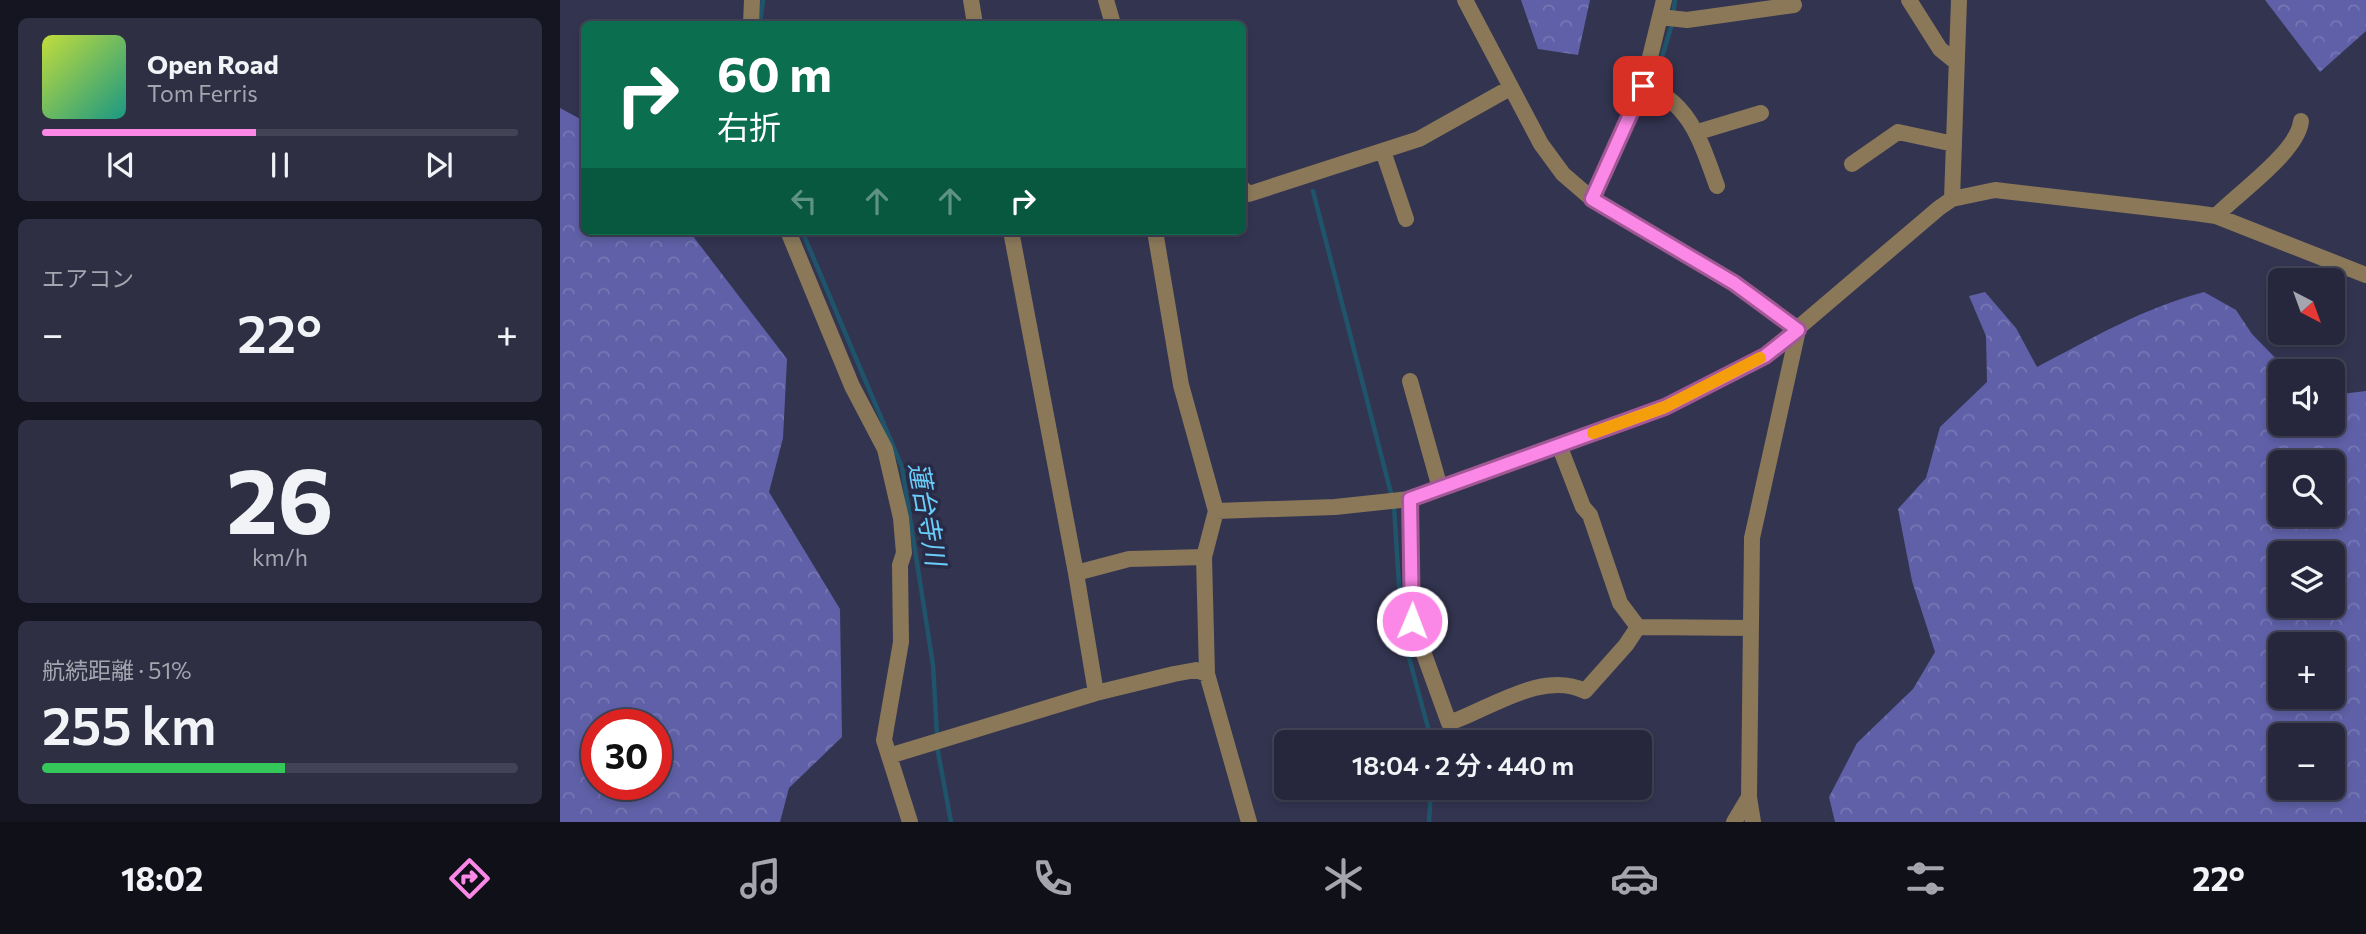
<!DOCTYPE html>
<html lang="ja">
<meta charset="utf-8">
<style>
:root{--surface:#26273c;--page:#2e2f43;--text:#f1f3f6;--muted:#a4a5af;--line:#424456;--accent:#fb87e6}
body{margin:0;font-family:Commissioner,"Noto Sans JP",sans-serif;background:var(--page);color:var(--text);height:100vh;display:flex;flex-direction:column;font-size:26px;white-space:nowrap}
*{box-sizing:border-box;margin:0}
p{font-size:23px;color:var(--muted)}
.icon{flex:none;width:38px;height:38px;fill:none;stroke:currentColor;stroke-width:2;stroke-linecap:round;stroke-linejoin:round}
.map{position:relative;flex:1;overflow:hidden}
.sheet{display:flex;flex-direction:column;gap:18px;padding:18px;background:#151521;width:560px}
.sheet>*{flex:none}
.banner{position:absolute;left:21px;top:21px;width:665px;height:214px;border-radius:10px;box-shadow:0 4px 10px #0003,0 0 0 2px var(--line);background:#0b6e4f;color:#fff;overflow:hidden}
.needle{width:46px;rotate:139deg}
.fabs{position:absolute;left:1708px;top:268px;display:grid;gap:14px}
.fabs a{display:grid;place-items:center;width:77px;height:77px;border-radius:10px;background:var(--surface);box-shadow:0 4px 10px #0003,0 0 0 2px var(--line);font-size:35px}
.speed{position:absolute;left:21px;top:709px;display:flex;gap:14px;font-size:35px;font-weight:700;text-align:center}
.speed>*{display:grid;place-content:center;width:91px;height:91px;border-radius:50%;background:var(--surface);box-shadow:0 4px 10px #0003,0 0 0 2px var(--line);line-height:1}
.speed .limit{border:10px solid #d22;background:#fff;color:#111}
.pin{position:absolute;display:grid;place-items:center;width:60px;height:60px;color:#fff;margin:-30px;border-radius:14px;box-shadow:0 4px 10px #0006}
.me{position:absolute;width:77px;margin:-38px;rotate:1deg;stroke-linejoin:round;filter:drop-shadow(0 0 5px #0008)}
.turn{display:flex;align-items:center;gap:24px;height:147px;padding:0 21px;font-size:32px}
.turn .icon{width:91px;height:91px;stroke-width:2.5}
.turn b{display:block;font-size:49px;line-height:60px}
.lanes{display:flex;align-items:center;height:66px;padding:0 21px;background:#0003;justify-content:center;gap:35px;direction:ltr}
.lanes .off{opacity:.35}
.big{font-size:52px;font-weight:600;line-height:1.1}
.sheet .card{flex:1;display:flex;flex-direction:column;justify-content:center;gap:10px;min-width:0;padding:0 24px;border-radius:10px;background:var(--page)}
.sheet .dial{align-items:center;gap:0}
.dial b{font-size:91px;line-height:1}
.song{display:flex;align-items:center;gap:21px}
.cover{width:84px;height:84px;border-radius:10px;background:linear-gradient(135deg,hsl(70 70% 55%),hsl(170 70% 35%))}
.played{height:7px;border-radius:4px;background:linear-gradient(90deg,var(--accent) 45%,var(--line) 45%)}
.keys{display:flex;justify-content:space-around;direction:ltr}
.heat{display:flex;justify-content:space-between;align-items:center;font-size:38px;direction:ltr}
.charge{height:10px;border-radius:5px;background:linear-gradient(90deg,#34c759 51%,var(--line) 0)}
.trip{position:absolute;left:714px;top:730px;width:378px;height:70px;border-radius:10px;background:var(--surface);box-shadow:0 4px 10px #0003,0 0 0 2px var(--line);font-weight:600;line-height:70px;text-align:center}
.menu{display:flex;height:112px;justify-content:space-around;align-items:center;background:#0f1018;color:var(--muted)}
.menu .icon{width:49px;height:49px}
.menu .current{color:var(--accent)}
.menu b{font-size:32px;color:var(--text)}
main{display:flex;flex:1;min-height:0}
.map>svg:first-child{display:block}
</style>
<main>
<section class="sheet">
<div class="card">
<div class="song"><i class="cover"></i><div><b>Open Road</b><p>Tom Ferris</p></div></div>
<div class="played"></div>
<div class="keys"><svg class="icon" aria-label="previous" viewBox="0 0 24 24"><path d="M18 5L8 12l10 7zM5 5v14"/></svg><svg class="icon" aria-label="pause" viewBox="0 0 24 24"><path d="M8 5v14M16 5v14"/></svg><svg class="icon" aria-label="next" viewBox="0 0 24 24"><path d="M6 5l10 7-10 7zM19 5v14"/></svg></div>
</div>
<div class="card"><p>エアコン</p>
<div class="heat"><a>−</a><b class="big">22°</b><a>+</a></div>
</div>
<div class="card dial"><b>26</b><p>km/h</p></div>
<div class="card"><p>航続距離 · 51%</p><b class="big">255 km</b><div class="charge"></div></div>
</section>
<div class="map">
<svg width="1806" height="822" viewBox="0 0 1806 822">
<defs>
<pattern id="forest-crowns" width="20" height="18" patternUnits="userSpaceOnUse" patternTransform="scale(1.75)"><rect width="20" height="18" fill="#5f60a7"/><path d="M2 6a3 3 0 1 1 6 0M12 15a3 3 0 1 1 6 0" fill="none" stroke="#7677b4"/></pattern>
</defs>
<rect width="100%" height="100%" fill="#333450"/>
<!-- forest -->
<path fill="url(#forest-crowns)" fill-rule="evenodd" d="M961,0H1030L1018,55L978,49Z
M1705,0H1806V31L1760,72Z
M0,108L24,121V231H129L227,359L223,438L209,492L280,609L282,737L229,788L220,822H0ZM37,724H96V784H37Z
M1425,292L1456,328L1477,367C1533,338 1583,308 1644,292L1676,310L1692,334L1728,371H1720V424H1773V395L1806,391V822H1275L1269,797L1297,743L1353,689L1375,652L1352,581L1338,509L1366,478L1380,427L1427,382L1426,336L1409,296ZM1720,462H1773V514H1720ZM1720,553H1773V606H1720ZM1720,644H1773V696H1720ZM1720,735H1773V788H1720Z"/>
<g fill="none" stroke-linecap="round" stroke-linejoin="round">
<!-- stream -->
<path stroke="#1f546a" stroke-width="4.5" d="M200,24L203,0
M1095,80L1112,24L1115,0
M753,191L832,497
M242,231L342,467L373,665L378,752L391,822
M834,506L842,632L872,742
M869,822L871,788"/>
<!-- minor -->
<path stroke="#8a7859" stroke-width="16" d="M411,0L415,24
M546,0L553,24
M905,0L981,144L1003,174L1032,199L1174,283L1238,330
M1349,0L1380,49L1396,62
M1100,17L1127,20L1234,5
M191,24L192,0
M1083,86C1130,100 1142,145 1157,186
M1138,132L1201,113
M823,151L846,219
M1292,164L1338,132L1394,144
M682,188L689,194L859,139L950,88
M1032,199L1083,86L1104,0
M1392,199L1399,0
M1656,216C1677,194 1738,152 1741,121
M228,231L292,386L325,449L341,518L344,553L340,565L341,642L324,740L350,822
M451,231L516,573L536,693
M595,231L621,385L656,511L644,557L647,674L689,822
M850,381L880,488
M999,445L1023,507L1030,515L1060,603L1078,627
M850,499L852,621L889,723C930,709 982,670 1025,691L1066,645L1078,627
M656,511L775,507L850,499L1105,407L1205,356L1379,208L1392,199L1435,190L1635,213L1656,216L1806,275
M516,573L569,559L644,557
M1078,627L1190,628
M329,756L536,693L614,674L636,670L647,674
M1174,822L1189,797
M1193,822L1189,797L1192,538L1238,330"/>
</g>
<g fill="none" stroke-linecap="round" stroke-linejoin="round">
<defs>
<path id="route" d="M852,621L850,499L1105,407L1205,356L1238,330L1174,283L1032,199L1083,86"/>
</defs>
<!-- route casing -->
<use href="#route" stroke="#a35896" stroke-width="18"/>
<!-- route -->
<use href="#route" stroke="#fb87e6" stroke-width="12"/>
<!-- slow -->
<path stroke="#f59e0b" stroke-width="12" d="M1033,433L1105,407L1200,358"/>
</g>
<g text-anchor="middle" stroke-width="7" stroke-linejoin="round" paint-order="stroke">
<!-- water labels -->
<g font-size="26" font-style="italic" fill="#6acefb" stroke="#292a45">
<text transform="translate(367 514) rotate(80)" y="9">蓮台寺川</text>
</g>
</g>
</svg>
<div class="fabs">
<a><svg class="needle" viewBox="-14 -14 28 28"><path d="M0-13l5 13h-10z" fill="#e53935"/><path d="M0 13l5-13h-10z" fill="#a4a5af"/></svg></a>
<a><svg class="icon" aria-label="sound" viewBox="0 0 24 24"><path d="M4 9h4l5-4v14l-5-4H4zM17 9q2 3 0 6"/></svg></a>
<a><svg class="icon" aria-label="search" viewBox="0 0 24 24"><circle cx="10" cy="10" r="6"/><path d="M15 15l6 6"/></svg></a>
<a><svg class="icon" aria-label="layers" viewBox="0 0 24 24"><path d="M12 4l9 5-9 5-9-5zM3 14l9 5 9-5"/></svg></a>
<a>+</a>
<a>−</a>
</div>
<div class="speed"><div class="limit">30</div></div>
<div class="pin" style="left:1083px;top:86px;background:#d93025"><svg class="icon" aria-label="arrive" viewBox="0 0 24 24"><path d="M6 21V4h12l-3 4 3 4H6"/></svg></div>
<svg class="me" style="left:852px;top:621px" viewBox="-20 -20 40 40"><circle r="17" fill="#fb87e6" stroke="#fff" stroke-width="3"/><path d="M0-11L8 9 0 5-8 9z" fill="#fff"/></svg>
<div class="trip">18:04 · 2 分 · 440 m</div>
<div class="banner">
<div class="turn"><svg class="icon" aria-label="right" viewBox="0 0 24 24"><path d="M7 20v-9h11M14 6l5 5-5 5"/></svg><div><b>60 m</b>右折</div></div>
<div class="lanes"><svg class="icon off" aria-label="left" viewBox="0 0 24 24"><path d="M17 20v-9H6M10 6l-5 5 5 5"/></svg><svg class="icon off" aria-label="ahead" viewBox="0 0 24 24"><path d="M12 20V5M6 11l6-6 6 6"/></svg><svg class="icon off" aria-label="ahead" viewBox="0 0 24 24"><path d="M12 20V5M6 11l6-6 6 6"/></svg><svg class="icon" aria-label="right" viewBox="0 0 24 24"><path d="M7 20v-9h11M14 6l5 5-5 5"/></svg></div>
</div>
</div>
</main>
<nav class="menu">
<b>18:02</b>
<svg class="icon current" aria-label="directions" viewBox="0 0 24 24"><path d="M12 3l9 9-9 9-9-9zM9 14v-3h6M13 9l2 2-2 2"/></svg>
<svg class="icon" aria-label="music" viewBox="0 0 24 24"><path d="M9 18V5l10-2v13"/><circle cx="6" cy="18" r="3"/><circle cx="16" cy="16" r="3"/></svg>
<svg class="icon" aria-label="phone" viewBox="0 0 24 24"><path d="M5 4h4l2 5-3 2q2 4 5 5l2-3 5 2v4C11 20 4 13 5 4z"/></svg>
<svg class="icon" aria-label="climate" viewBox="0 0 24 24"><path d="M12 3v18M4 7l16 10M4 17L20 7"/></svg>
<svg class="icon" aria-label="car" viewBox="0 0 24 24"><path d="M5 17H2v-5l4-1 3-4h7l3 4 3 1v5h-3M9 17h6M6 11h13"/><circle cx="7" cy="17" r="2"/><circle cx="17" cy="17" r="2"/></svg>
<svg class="icon" aria-label="filters" viewBox="0 0 24 24"><path d="M4 7h16M4 17h16"/><circle cx="9" cy="7" r="2"/><circle cx="15" cy="17" r="2"/></svg>
<b>22°</b>
</nav>
